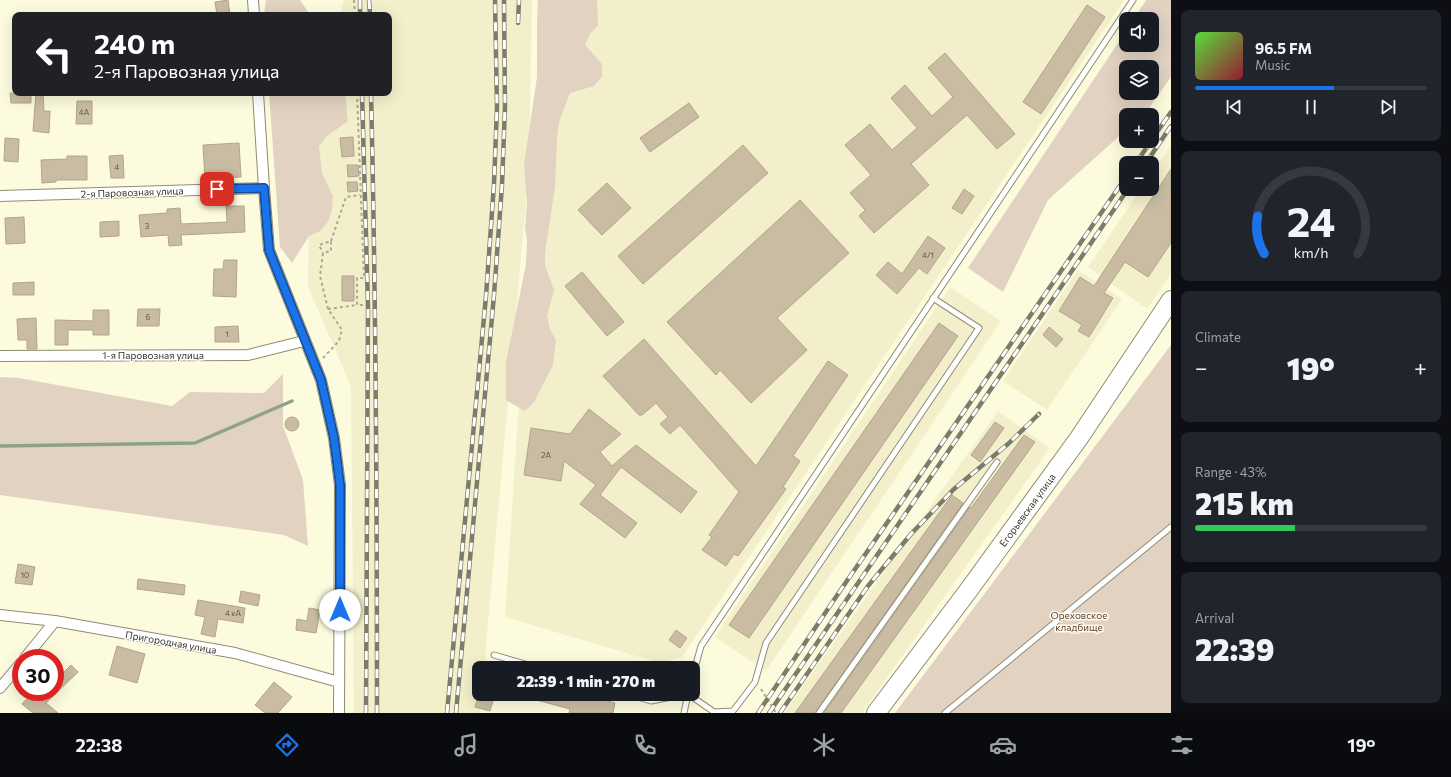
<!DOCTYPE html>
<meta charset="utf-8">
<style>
:root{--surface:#171b24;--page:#20242c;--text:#f1f3f6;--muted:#9ea1a6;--line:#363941;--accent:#1a73e8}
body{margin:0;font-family:Commissioner,sans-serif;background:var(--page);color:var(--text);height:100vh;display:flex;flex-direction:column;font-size:15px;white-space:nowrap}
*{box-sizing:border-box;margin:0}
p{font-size:13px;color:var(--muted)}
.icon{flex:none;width:22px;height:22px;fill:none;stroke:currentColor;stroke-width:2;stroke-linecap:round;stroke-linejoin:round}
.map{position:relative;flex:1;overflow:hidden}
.sheet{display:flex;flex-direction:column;gap:10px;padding:10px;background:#0d0f14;width:280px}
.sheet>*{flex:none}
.banner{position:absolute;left:12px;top:12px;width:380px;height:84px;border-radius:8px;box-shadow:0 4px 16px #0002;background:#202124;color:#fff;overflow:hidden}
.tools{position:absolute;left:1119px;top:12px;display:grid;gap:8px}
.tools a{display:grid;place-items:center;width:40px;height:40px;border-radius:8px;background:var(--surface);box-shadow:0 4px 16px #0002;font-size:20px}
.speed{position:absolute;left:12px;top:649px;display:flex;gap:8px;font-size:20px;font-weight:700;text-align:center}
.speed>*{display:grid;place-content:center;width:52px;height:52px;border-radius:50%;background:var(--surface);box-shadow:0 4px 16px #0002;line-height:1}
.speed .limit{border:6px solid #d22;background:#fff;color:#111}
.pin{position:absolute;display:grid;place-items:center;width:34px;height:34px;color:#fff;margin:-17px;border-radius:8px;box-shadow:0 2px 6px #0006}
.me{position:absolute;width:44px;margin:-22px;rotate:0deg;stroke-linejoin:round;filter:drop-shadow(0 0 3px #0008)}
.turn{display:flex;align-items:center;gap:14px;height:84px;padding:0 16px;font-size:18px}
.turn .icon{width:52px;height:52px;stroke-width:2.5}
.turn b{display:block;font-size:28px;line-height:34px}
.big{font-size:30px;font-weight:800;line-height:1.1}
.sheet .card{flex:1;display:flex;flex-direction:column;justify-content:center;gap:6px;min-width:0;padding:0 14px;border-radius:8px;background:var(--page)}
.sheet .dial{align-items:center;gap:0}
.dial svg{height:104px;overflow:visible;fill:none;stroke:var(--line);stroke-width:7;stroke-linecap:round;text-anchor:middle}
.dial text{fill:var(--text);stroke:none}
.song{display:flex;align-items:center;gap:12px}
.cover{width:48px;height:48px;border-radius:6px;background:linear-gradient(135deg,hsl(110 70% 55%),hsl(350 70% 35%))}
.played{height:4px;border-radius:2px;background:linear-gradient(90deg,var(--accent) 60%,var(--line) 60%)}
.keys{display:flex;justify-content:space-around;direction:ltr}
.heat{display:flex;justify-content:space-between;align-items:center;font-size:22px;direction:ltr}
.charge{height:6px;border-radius:3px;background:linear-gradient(90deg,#34c759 43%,var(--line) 0)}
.trip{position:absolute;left:472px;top:661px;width:228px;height:40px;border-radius:8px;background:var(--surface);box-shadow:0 4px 16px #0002;font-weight:800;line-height:40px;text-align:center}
.dock{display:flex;height:64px;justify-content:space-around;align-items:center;background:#090b0e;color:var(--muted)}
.dock .icon{width:28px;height:28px}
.dock .current{color:var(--accent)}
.dock b{font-size:18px;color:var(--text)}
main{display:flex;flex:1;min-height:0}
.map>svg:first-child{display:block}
</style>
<main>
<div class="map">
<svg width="1171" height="713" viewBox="0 0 1171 713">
<rect width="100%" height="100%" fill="#fdfbde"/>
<!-- built -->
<path fill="#f3efcb" d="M344,0H532L529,168L484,668H479V694H481L480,713H354L351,386L308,287L310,137L321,93H389V15H340Z
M545,0H1124L682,657L660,663L505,617Z
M1171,145V273L1147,309L1088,267L1141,189H1152V173Z
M1078,270L1122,299L1047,410L1003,381Z
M950,287L1001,321L766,671L715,637Z
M998,411L1050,448L862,713H784Z"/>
<!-- green -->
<path fill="#e1d2c2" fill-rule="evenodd" d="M266,0H300L310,15H264Z
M538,0H597L598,25L590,34L585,45L602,64V76L594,86L570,93L559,122L557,137L555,187L545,253V266L554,290L547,316L550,329L556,340L553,365L534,402L525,411L506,400V362L526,264L527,240L525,228L527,203L524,165L537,77V21Z
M1146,0H1171V77L1147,111L1143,115H1126V130L1048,200L1003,292L968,268L1126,31V45H1152V19H1134ZM1126,67H1152V93H1126Z
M269,93H345L348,121L327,136L319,146L322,173L333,196L332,209L328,222L320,231L309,236L292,263L280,247Z
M1171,345V713H895Z
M283,374V426L303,480L308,546L284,535L0,495V377L19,378L172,406L190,392L264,393Z"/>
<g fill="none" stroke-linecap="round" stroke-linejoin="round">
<!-- stream -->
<path stroke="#8da288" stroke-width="3.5" d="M0,446L195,443L292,401"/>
</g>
<!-- building -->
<path fill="#c9bca3" stroke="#b1a58c" d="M228,0L230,15H217L215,2Z
M1087,5L1105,17L1041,114L1023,102Z
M945,53L1015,134L997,149L967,115L911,164L929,185L874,233L859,216L865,210L850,193L871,175L845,145L870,124L892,150L917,128L891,98L905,85L932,116L953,97L928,68Z
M10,93H31V103H11Z
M36,93H43L44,111H50L49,133L33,131Z
M77,101H92V124H76Z
M689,103L699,117L650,152L640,138Z
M353,137L354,156L342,157L340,138Z
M5,138L19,139L18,162L4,161Z
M239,143L241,177L205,179L203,145Z
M743,145L768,173L643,284L618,256Z
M123,155L124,178H111L109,156Z
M67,156H87V180H56V182L42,183L41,160L67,159Z
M347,165H358L359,176L348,177Z
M1171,169V243L1148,277L1125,262L1104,293L1113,298L1089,337L1078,331L1082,325L1059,311L1080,277L1094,286Z
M347,182H357L358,191L348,192Z
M607,183L631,208L602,235L578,210Z
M964,189L974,196L962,214L952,208Z
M800,200L849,253L777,318L807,350L751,403L720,370L716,375L667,322Z
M226,206H244L245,232L181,235L182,245L169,246L168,235L141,237L139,215L167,213V209L180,208L181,224L227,222Z
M24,217L25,243L6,244L5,218Z
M119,221V236L100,237V222Z
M928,236L945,248L927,274L919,268L897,294L876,275L888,262L902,274Z
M224,260H237L236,297L213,296L214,269H223Z
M582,272L624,322L607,336L565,286Z
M342,276H354V301H342Z
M34,282V295H13V283Z
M138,309H160L159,326H137Z
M93,310H109V335H93V330H68V345H55V320L93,321Z
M36,318L37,349H27V340H18L17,319Z
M939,323L958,336L749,638L729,625Z
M238,326L239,342H215V327Z
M1049,327L1063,339L1056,347L1043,335Z
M644,339L756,466L828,361L848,375L793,456L800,461L783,487L786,489L738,556L734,554L726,566L702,550L712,537L709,535L739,492L680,425L670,434L660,424L668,417L656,403L642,415H639L603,376Z
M589,409L621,434L600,452L612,466L636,445L697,492L681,513L621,467L600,495L637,523L625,538L580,504L596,485L564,461L561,481L524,475L531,428L570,434Z
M285 424a7 7 0 1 1 14 0a7 7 0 1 1-14 0Z
M995,422L1004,428L980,462L971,455Z
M1024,435L1035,442L841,713H824L970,507L971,508Z
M952,495L963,503L815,713H795Z
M18,564L35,567L32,585L15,583Z
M138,579L185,585L184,595L137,589Z
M241,591L260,595L258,606L239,602Z
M198,600L245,608L243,623L218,619L215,637L201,634L205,617L195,615Z
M309,608L320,610L316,633L296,630L297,619L307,621Z
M676,630L687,638L680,648L669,640Z
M117,646L145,654L137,683L109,675Z
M71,665L78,672L46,703L58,713H33L22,704L33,692H55V671L60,676Z
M274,682L292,697L278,713H265L255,705Z
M479,694H495L490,711L475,707Z
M526,694H582L615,703L613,713H569L570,709L525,697Z"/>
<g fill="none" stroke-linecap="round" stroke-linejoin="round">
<defs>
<path id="lane" d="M494,655L539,668
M693,675L701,646L1133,0
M628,694L651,701L687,694
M688,694L714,712L733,711L755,682L766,643L979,328L933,298
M684,713L688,694
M819,713L997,462
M945,713L1171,527"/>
<path id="street" d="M253,0L254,15
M258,93L264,188L269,250L321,380L334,438L340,485L339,713
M0,196L264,188
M0,356L248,355L304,341
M0,615L55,621L235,653L339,682
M25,658L55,621
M0,688L21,663"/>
<path id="highway" d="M876,713L968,591L1079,438L1171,300"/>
</defs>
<!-- lane casing -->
<use href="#lane" stroke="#8f8c72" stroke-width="7"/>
<!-- street casing -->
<use href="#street" stroke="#8f8c72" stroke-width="12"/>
<!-- highway casing -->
<use href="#highway" stroke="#8f8c72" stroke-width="20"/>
<!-- path -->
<path stroke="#aaa993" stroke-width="2" stroke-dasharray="3 3" stroke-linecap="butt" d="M354,0L355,15
M357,93L364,278H357V305H364
M331,241L346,197L360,195
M328,309L357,305
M323,358L339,341L342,330L328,309L320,276L323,253L331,251V241L319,245L323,253
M761,689L776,713"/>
<!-- lane -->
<use href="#lane" stroke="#fff" stroke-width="5"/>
<!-- street -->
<use href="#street" stroke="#fff" stroke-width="10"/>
<!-- highway -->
<use href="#highway" stroke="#fff" stroke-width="18"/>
<defs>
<path id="rail" d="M360,0V15
M369,0L370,15
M518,23L519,0
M362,93L368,307L366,713
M371,93C376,300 377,506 377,713
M1152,139L1171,112
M1136,163L1151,141
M1146,163L1171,126
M447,713L486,296L494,184L497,107L495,0
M456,713L494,295L502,185L505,107L504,0
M758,713L842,588L1126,177
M769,713L1128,189
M780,713L868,586L911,534L954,489L1008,444L1039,414"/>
</defs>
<!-- rail casing -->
<use href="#rail" stroke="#7d7c6a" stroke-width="4.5"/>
<!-- rail -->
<use href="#rail" stroke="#fff" stroke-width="3" stroke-dasharray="9" stroke-linecap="butt"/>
</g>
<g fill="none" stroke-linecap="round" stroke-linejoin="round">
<defs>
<path id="route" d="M217,189L264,188L269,250L321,380L334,438L340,485V610"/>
</defs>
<!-- route casing -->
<use href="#route" stroke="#114b97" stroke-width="10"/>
<!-- route -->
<use href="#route" stroke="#1a73e8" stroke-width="7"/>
</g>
<g text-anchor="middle" stroke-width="3" stroke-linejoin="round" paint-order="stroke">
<!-- number labels -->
<g font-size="8" fill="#5b5748">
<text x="84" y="115">4А</text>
<text x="117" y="170">4</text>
<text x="147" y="229">3</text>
<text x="928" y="258">4/1</text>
<text x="148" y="320">6</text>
<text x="227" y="337">1</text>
<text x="546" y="458">2А</text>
<text x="25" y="578">10</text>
<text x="233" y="616">4 кА</text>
</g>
<!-- street labels -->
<g font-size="10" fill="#36352a" stroke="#fff">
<text transform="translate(132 192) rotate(-2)" y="4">2-я Паровозная улица</text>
<text x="153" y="359">1-я Паровозная улица</text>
<text transform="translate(1027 510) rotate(-54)" y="4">Егорьевская улица</text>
<text transform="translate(171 642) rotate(10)" y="4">Пригородная улица</text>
</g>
<!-- park labels -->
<g font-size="10" fill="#633f15" stroke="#fff">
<text x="1079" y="619">Ореховское<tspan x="1079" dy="12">кладбище</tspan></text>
</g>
</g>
</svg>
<div class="tools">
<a><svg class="icon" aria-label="sound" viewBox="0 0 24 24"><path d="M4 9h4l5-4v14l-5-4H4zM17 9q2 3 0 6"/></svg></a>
<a><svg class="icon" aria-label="layers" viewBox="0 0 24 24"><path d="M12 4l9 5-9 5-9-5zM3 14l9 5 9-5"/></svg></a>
<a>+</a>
<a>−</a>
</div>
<div class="speed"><div class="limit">30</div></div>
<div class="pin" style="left:217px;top:189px;background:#d93025"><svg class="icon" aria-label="arrive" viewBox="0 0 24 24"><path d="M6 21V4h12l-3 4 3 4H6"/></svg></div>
<svg class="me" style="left:340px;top:610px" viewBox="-20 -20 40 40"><circle r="19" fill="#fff"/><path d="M0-13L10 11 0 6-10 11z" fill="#1a73e8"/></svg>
<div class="trip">22:39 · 1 min · 270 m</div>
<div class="banner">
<div class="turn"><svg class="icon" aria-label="left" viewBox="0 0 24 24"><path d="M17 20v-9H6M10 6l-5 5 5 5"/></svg><div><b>240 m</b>2-я Паровозная улица</div></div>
</div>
</div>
<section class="sheet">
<div class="card">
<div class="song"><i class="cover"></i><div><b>96.5 FM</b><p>Music</p></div></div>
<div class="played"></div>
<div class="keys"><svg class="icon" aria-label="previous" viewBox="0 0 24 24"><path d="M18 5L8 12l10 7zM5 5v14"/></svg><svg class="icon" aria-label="pause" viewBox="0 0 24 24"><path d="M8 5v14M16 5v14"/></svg><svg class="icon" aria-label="next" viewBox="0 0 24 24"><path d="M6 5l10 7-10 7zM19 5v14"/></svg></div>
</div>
<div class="card dial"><svg viewBox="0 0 100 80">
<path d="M14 69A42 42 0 1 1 86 69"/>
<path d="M14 69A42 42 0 0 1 9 40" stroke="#1a73e8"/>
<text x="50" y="56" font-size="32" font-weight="700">24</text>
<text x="50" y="72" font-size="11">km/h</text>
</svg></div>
<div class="card"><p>Climate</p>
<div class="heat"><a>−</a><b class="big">19°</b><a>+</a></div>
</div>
<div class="card"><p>Range · 43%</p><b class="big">215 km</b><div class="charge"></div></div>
<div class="card"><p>Arrival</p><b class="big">22:39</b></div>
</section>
</main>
<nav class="dock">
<b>22:38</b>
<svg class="icon current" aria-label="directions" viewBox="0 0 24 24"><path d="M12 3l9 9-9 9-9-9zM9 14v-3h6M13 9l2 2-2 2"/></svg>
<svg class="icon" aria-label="music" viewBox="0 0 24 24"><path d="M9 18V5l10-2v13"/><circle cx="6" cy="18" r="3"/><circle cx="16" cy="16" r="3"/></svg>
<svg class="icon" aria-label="phone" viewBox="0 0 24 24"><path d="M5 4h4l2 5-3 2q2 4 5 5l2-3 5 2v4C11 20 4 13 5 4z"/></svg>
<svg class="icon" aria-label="climate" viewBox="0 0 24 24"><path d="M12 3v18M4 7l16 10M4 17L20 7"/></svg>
<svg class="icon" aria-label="car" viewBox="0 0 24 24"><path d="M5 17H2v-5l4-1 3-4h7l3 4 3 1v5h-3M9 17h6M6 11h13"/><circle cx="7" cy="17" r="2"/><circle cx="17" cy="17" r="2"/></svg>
<svg class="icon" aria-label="filters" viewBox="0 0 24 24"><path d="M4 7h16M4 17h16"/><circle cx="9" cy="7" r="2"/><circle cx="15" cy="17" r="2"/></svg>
<b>19°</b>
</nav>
